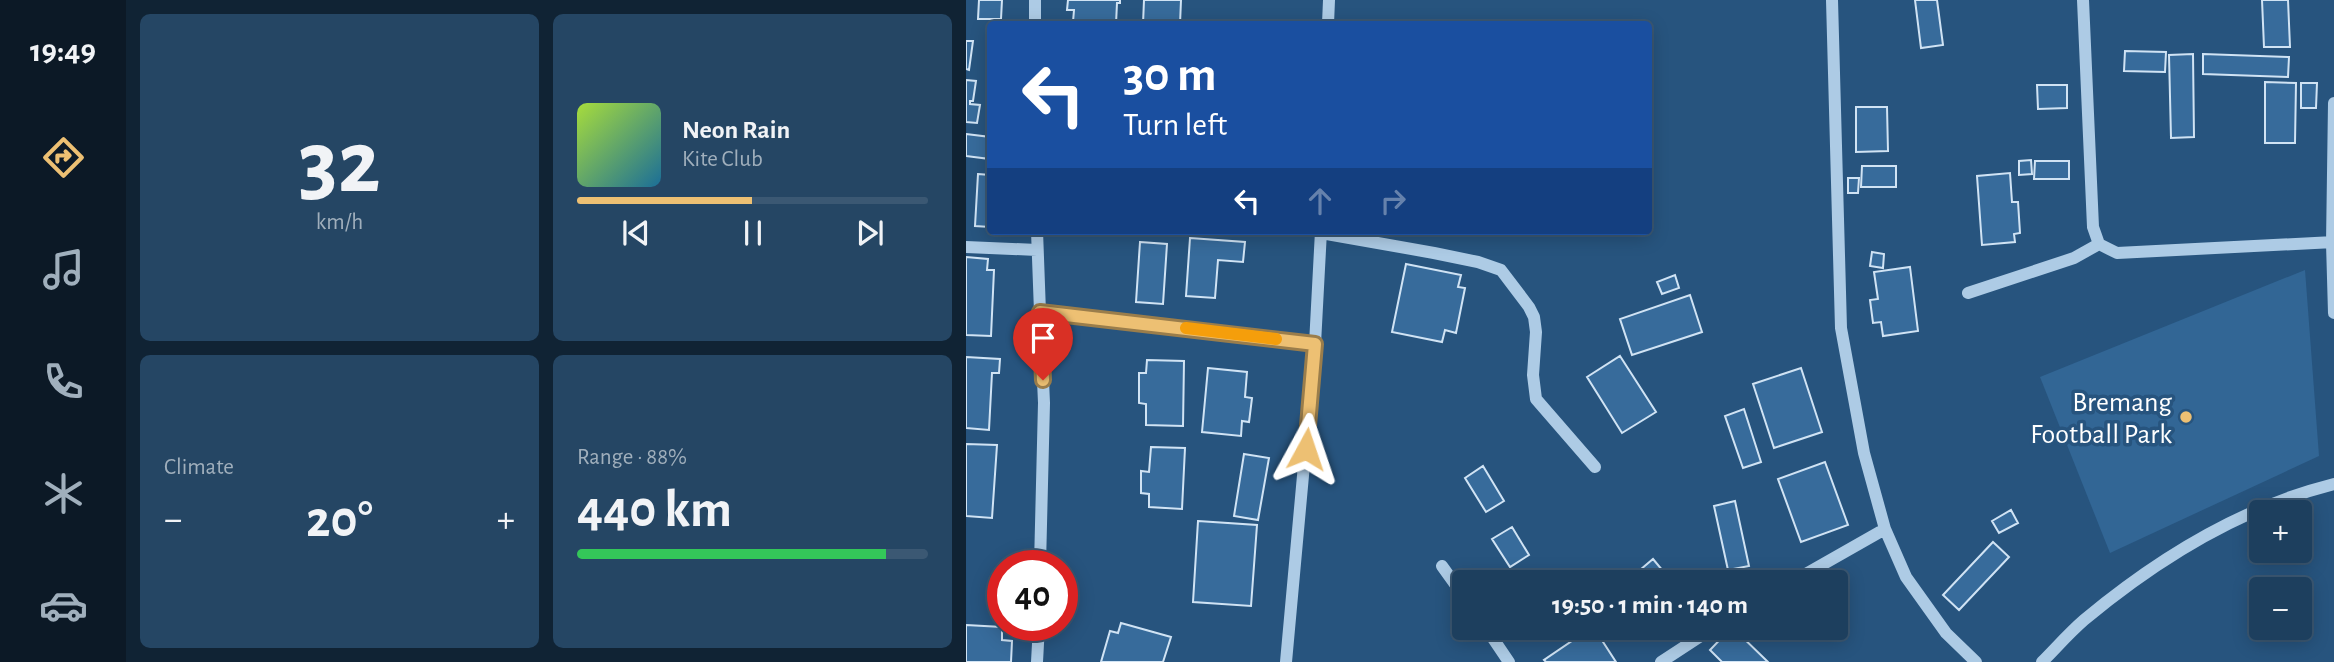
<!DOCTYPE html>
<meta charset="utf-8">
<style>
:root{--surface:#1d3f5e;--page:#254664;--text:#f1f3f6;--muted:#a0afbc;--line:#3b5873;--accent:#edc073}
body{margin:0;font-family:"Alegreya Sans",sans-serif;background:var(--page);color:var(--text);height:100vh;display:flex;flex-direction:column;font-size:26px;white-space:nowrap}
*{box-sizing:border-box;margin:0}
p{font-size:23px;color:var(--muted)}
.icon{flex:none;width:38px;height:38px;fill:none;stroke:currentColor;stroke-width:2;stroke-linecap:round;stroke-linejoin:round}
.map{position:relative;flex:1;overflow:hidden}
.panel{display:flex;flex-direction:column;gap:14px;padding:14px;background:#102334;width:840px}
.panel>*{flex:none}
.hud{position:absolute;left:21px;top:21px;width:665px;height:214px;border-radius:7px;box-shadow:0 4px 18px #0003,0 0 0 2px var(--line);background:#1a4fa0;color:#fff;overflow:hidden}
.tools{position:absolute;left:1283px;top:500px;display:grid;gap:14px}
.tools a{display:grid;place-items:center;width:63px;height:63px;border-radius:7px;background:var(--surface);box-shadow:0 4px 18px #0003,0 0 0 2px var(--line);font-size:35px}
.speed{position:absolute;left:21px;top:550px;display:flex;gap:14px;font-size:35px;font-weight:700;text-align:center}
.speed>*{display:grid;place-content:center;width:91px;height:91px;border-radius:50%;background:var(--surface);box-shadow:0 4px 18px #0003,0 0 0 2px var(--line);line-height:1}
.speed .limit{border:10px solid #d22;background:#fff;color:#111}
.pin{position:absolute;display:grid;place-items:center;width:60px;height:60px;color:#fff;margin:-72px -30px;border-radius:50% 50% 50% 0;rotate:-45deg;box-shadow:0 0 7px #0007}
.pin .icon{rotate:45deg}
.me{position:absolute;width:77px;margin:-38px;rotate:5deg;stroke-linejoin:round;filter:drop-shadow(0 0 5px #0008)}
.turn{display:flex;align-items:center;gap:24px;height:147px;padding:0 21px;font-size:32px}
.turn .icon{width:91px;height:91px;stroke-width:2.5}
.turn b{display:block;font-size:49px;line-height:60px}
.lanes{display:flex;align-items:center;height:66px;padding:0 21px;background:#0003;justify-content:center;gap:35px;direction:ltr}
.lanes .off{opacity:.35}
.big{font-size:52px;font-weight:600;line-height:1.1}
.panel .widget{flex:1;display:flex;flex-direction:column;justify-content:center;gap:10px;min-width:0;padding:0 24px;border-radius:10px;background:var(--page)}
.panel .dial{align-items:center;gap:0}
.dial b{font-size:91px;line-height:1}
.song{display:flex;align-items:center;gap:21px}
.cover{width:84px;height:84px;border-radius:10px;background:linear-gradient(135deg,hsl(80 70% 55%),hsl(200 70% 35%))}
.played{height:7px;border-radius:4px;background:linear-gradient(90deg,var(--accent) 50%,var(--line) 50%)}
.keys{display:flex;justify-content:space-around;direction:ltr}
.heat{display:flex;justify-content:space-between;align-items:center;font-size:38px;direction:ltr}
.charge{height:10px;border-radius:5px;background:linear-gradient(90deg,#34c759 88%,var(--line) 0)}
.panel .tiles{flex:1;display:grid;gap:14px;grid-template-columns:repeat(2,1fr)}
.trip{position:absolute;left:486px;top:570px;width:396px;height:70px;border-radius:7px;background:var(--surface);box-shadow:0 4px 18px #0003,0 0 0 2px var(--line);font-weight:600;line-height:70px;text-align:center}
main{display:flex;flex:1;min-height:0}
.dock{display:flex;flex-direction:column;width:126px;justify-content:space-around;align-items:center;background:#0c1926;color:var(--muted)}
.dock .icon{width:49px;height:49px}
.dock .current{color:var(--accent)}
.dock b{font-size:32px;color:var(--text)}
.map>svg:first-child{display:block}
</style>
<main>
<nav class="dock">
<b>19:49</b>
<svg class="icon current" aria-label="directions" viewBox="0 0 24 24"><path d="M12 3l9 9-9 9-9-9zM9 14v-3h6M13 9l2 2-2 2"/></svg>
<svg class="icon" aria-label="music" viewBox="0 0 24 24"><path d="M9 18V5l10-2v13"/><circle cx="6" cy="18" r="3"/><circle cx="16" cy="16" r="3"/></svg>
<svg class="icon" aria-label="phone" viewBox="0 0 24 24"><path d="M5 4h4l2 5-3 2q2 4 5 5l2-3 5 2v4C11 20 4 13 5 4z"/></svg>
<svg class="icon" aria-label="climate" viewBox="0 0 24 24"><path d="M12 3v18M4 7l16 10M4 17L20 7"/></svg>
<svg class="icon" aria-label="car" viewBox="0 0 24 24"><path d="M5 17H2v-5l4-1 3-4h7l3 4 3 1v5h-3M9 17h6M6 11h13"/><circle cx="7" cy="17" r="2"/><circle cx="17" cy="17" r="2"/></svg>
</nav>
<section class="panel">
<div class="tiles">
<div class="widget dial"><b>32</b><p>km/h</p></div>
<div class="widget">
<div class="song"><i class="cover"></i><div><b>Neon Rain</b><p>Kite Club</p></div></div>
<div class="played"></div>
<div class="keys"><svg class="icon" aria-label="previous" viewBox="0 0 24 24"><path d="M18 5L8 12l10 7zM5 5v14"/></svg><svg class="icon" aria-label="pause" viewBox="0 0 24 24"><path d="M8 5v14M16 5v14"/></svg><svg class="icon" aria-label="next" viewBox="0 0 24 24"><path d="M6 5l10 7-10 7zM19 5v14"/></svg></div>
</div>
<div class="widget"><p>Climate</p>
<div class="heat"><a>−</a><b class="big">20°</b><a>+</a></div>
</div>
<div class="widget"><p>Range · 88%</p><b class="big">440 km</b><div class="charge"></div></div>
</div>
</section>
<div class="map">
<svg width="1368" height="662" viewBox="0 0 1368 662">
<rect width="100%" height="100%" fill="#27547e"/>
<!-- green -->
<path fill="#326695" d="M1339,270L1353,456L1144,553L1074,377Z"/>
<!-- building -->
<path fill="#376b9b" stroke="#d0e3f4" stroke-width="2" d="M13,0H36L35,19H12Z
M102,0H154V3H151L150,24L107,22L108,10H101Z
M178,0H215L214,24H177Z
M949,0H971L977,45L955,48Z
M1296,0H1322L1324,47H1298Z
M0,41H7L3,70L0,69Z
M1159,51L1200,52L1199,72L1158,71Z
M1227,54L1228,137L1205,138L1203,55Z
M1237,54L1323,57L1322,77L1237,74Z
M0,80L10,81L7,101H4V104L14,105L11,123L0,122Z
M1299,82L1330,83L1329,143H1299Z
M1335,83H1351L1350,108H1335Z
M1071,85H1101V108L1072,109Z
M890,107H921L922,151L890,152Z
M0,134L24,137V159L0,156Z
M1065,160L1066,174L1053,175V161Z
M1069,161H1103V179H1068Z
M896,166H930V187H895Z
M1044,173L1046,202H1052L1054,233L1048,234L1049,242L1016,245L1011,176Z
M12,174L24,175V227L9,226Z
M882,178H893L892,193H882Z
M224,238L279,242L277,262L252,260L249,298L220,296Z
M174,242L201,244L197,304L170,302Z
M906,252L918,254L917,268L904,266Z
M0,257L22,259L21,270H28L25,336L0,335Z
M440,264L495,275L492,287L499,288L490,333L479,330L476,342L426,332Z
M944,267L952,331L917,336L915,322L907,323L904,300L912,299L908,272Z
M709,275L713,288L696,294L691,282Z
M724,295L736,332L666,355L654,319Z
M654,356L690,412L656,433L621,377Z
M0,357L34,359L33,373H26L23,430L0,428Z
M181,360L218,361L217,426L180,425V404L173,403V373H180Z
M242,368L281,372L279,397L286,398L283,422L276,421L275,436L236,432Z
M835,368L856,432L808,448L787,384Z
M778,409L795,462L777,468L759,416Z
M0,444L31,445L26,518L0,516Z
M185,447L219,448L216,509L183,507V494L175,493V471L183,472Z
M278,454L303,458L292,520L268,516Z
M859,462L882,525L835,542L812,479Z
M517,466L538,501L520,512L499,478Z
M769,501L783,566L762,570L748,506Z
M1045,510L1052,523L1033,533L1026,521Z
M232,521L291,525L285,606L227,602Z
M546,527L563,555L544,567L526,539Z
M1027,542L1043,557L993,610L977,595Z
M687,559L707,583H663L661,581Z
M155,623L205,637L197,662H135L144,631L152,633Z
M0,625L36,627V640L46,641L45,662H0Z
M625,628H628L650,662H580L578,660Z
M765,628H767L802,662H756L744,650Z"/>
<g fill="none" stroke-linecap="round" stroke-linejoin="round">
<!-- minor -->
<path stroke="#adcbe5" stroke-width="12" d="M866,0L875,328L898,453L919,529L940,577L980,633L1010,662
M1117,0L1127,227L1133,244L1151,253L1368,242
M69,24V0
M362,24L363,0
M1368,103L1366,243L1368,313
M71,231L74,312L349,344
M355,233L468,253L512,262L535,270L563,307L568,317L570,332L567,375L570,399L629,467
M0,247L71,250
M1002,293L1108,258L1133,244
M74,312L78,403L74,565
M476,566L499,598
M824,583L919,529
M520,628L543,662
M71,662L73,625
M320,662L349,344L355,231
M695,662L747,628
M1076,662C1090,648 1103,633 1118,620C1190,560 1276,507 1368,484"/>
</g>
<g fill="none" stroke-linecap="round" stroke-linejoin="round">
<defs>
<path id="route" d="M77,380L74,312L349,344L340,449"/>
</defs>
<!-- route casing -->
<use href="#route" stroke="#9a7d4b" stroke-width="18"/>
<!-- route -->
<use href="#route" stroke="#edc073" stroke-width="12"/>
<!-- slow -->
<path stroke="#f59e0b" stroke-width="12" d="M220,328L310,339"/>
</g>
<!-- markers -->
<circle fill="#edc073" stroke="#27547e" stroke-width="2.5" cx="1220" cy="417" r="7"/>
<g text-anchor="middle" stroke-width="7" stroke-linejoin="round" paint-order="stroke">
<!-- poi labels -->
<g font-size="28" fill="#fff" stroke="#27547e" text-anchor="end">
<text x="1206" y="411">Bremang<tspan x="1206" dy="32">Football Park</tspan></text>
</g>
</g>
</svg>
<div class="tools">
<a>+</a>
<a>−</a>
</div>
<div class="speed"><div class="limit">40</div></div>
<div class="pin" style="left:77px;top:380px;background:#d93025"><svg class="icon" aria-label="arrive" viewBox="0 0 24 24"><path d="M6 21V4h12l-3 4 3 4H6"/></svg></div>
<svg class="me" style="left:340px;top:449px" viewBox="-20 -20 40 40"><path d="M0-17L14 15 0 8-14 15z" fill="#edc073" stroke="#fff" stroke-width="4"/></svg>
<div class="trip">19:50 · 1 min · 140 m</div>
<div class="hud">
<div class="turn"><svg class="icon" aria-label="left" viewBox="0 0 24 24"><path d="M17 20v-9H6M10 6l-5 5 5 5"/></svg><div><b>30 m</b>Turn left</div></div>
<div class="lanes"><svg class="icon" aria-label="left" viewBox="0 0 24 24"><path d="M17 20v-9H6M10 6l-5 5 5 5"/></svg><svg class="icon off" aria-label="ahead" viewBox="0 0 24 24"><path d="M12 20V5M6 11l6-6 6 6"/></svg><svg class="icon off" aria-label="right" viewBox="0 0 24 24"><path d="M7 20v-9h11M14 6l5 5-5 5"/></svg></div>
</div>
</div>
</main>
